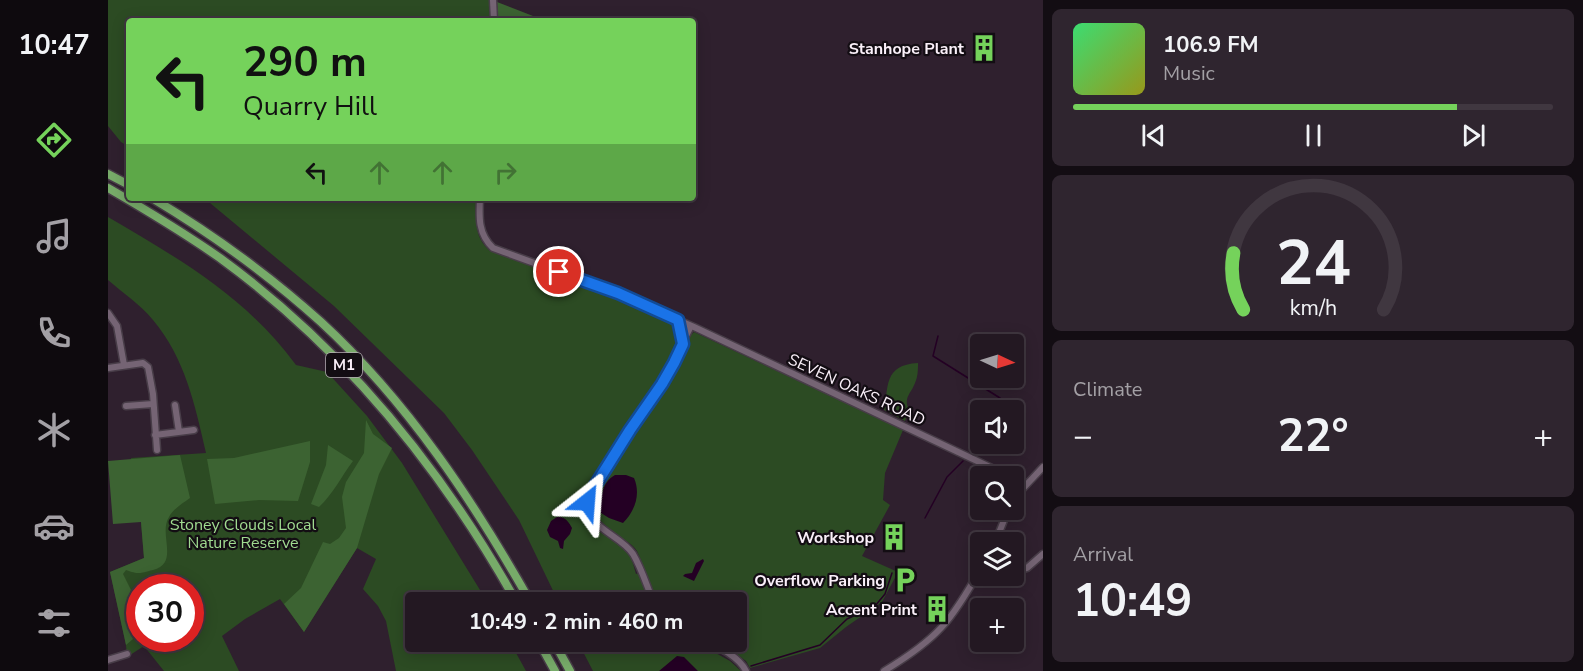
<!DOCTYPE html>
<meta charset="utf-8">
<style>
:root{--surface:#231822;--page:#2f252f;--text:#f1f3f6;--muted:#a3a0a5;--line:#403740;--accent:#75d25b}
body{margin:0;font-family:"Nunito Sans",sans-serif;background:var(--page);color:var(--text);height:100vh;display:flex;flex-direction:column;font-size:22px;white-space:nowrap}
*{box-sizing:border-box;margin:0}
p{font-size:20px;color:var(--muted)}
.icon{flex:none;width:33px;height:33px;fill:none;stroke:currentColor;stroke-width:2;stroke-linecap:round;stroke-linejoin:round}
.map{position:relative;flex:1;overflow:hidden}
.sheet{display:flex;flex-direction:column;gap:9px;padding:9px;background:#130d13;width:540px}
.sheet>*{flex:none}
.top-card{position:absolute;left:18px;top:18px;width:570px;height:183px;border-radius:6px;box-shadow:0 3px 15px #0003,0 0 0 2px var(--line);background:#75d25b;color:#111;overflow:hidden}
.needle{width:39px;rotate:94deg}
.tools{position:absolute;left:862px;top:334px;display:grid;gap:12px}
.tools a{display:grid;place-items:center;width:54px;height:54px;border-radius:6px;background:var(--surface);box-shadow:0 3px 15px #0003,0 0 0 2px var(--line);font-size:30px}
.speed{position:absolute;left:18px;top:574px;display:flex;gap:12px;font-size:30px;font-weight:700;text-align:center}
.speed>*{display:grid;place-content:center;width:78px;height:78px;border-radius:50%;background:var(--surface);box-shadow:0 3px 15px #0003,0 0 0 2px var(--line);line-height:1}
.speed .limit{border:9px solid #d22;background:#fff;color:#111}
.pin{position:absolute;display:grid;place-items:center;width:51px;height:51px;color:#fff;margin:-26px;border:3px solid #fff;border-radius:50%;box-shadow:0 2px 6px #0007}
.me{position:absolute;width:66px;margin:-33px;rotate:28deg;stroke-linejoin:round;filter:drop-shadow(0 0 4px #0008)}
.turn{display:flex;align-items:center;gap:21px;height:126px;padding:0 18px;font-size:27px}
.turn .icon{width:78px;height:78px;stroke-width:2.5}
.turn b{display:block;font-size:42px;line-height:51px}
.lanes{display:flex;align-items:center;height:57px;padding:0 18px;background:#0003;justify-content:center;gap:30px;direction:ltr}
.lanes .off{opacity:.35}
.big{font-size:45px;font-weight:700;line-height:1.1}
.sheet .tile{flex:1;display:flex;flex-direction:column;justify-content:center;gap:9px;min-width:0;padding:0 21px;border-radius:9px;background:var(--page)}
.sheet .dial{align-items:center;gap:0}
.dial svg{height:156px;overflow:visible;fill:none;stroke:var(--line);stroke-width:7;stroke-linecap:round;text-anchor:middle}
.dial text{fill:var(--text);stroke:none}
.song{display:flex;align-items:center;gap:18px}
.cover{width:72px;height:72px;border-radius:9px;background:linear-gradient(135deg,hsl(140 70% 55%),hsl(60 70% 35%))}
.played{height:6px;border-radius:3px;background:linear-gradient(90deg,var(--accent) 80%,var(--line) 80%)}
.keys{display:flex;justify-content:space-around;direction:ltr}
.heat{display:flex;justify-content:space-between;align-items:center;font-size:33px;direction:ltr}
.trip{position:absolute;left:297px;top:592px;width:342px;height:60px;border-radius:6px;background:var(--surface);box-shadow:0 3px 15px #0003,0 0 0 2px var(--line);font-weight:700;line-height:60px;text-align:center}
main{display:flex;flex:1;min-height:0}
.tab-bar{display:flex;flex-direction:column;width:108px;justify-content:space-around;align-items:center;background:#0e0a0e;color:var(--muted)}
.tab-bar .icon{width:42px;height:42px}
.tab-bar .on{color:var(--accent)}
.tab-bar b{font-size:27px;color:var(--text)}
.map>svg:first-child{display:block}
</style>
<main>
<nav class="tab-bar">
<b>10:47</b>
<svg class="icon on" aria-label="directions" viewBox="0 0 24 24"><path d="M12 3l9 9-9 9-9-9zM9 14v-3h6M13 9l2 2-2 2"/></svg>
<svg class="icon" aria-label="music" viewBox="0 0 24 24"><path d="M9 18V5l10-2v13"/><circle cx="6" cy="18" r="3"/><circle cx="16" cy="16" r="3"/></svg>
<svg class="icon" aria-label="phone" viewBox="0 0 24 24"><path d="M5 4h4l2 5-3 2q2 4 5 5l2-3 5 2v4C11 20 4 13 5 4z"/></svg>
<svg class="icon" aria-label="climate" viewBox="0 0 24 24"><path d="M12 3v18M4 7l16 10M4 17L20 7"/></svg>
<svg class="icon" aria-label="car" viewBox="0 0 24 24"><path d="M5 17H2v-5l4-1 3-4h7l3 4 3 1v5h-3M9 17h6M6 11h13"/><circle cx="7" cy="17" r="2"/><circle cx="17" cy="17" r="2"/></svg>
<svg class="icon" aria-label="filters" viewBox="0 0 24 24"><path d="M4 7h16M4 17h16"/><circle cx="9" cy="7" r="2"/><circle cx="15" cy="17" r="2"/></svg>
</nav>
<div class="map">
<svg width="935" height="671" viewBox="0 0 935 671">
<rect width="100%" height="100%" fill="#2f202e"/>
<!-- green -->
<path fill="#2c4b23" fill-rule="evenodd" d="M0,0H382L383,21H21V147L13,142L0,126Z
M96,198H369C368,217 365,236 381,250L507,297L566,323L571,343L550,385L474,491C457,527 504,531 520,552C524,558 526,567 528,574L532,573L542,603H451L411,520L364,450L336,413L226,306Z
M0,217C73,260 137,296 188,365L219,372L259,416L294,463L380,603H308V642H402L418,671H288L278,621L270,606L255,589L268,559L249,548L196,632L172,599L137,619L114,636L131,671H56L36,646L19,657L18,645L2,572L36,558L33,522H30L23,458L98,453C87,405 77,358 45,320C33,305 15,293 0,280ZM32,588H82V639H32Z
M586,332L795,430L777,473L775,500L782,505L754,556L790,572L774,602L738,627L712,648L642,668L638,661L611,642H628V603H551C541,587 537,568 529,551C526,546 520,542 515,539C492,521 476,514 492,483L560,381L583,335Z
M810,363C810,370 810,376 807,383C803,394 795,397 801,410L797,421L776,410C781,387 775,365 810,363Z
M470,642H588L622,661L633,671H485Z"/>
<!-- forest -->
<path fill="#3c6332" d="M389,2L425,16V21H390Z
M258,420L265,434L284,448L271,474L249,548L196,632L176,604L193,588L215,542L222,544L231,538L238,528L234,497L238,482L256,453Z
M202,441V462L190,501L151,500L107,504L99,459L126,458Z
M220,445L245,461C233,477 225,494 211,507L203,504L218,465Z
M72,455L82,498C75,503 65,509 61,517C50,534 72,563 45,570C32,573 32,575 18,570L15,574L23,590C16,603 18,626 25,639L18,645L2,572L36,558L33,522L5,524L0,461Z"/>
<!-- water -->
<path fill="#240024" d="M507,475H518L526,478C533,494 527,511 515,523L501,518L493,513C493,498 493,483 507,475Z
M449,517C457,516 461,522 464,528L462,534L456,541L455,549L452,548L450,541L442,537L439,530L443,521Z
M595,559L596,561L586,581L575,576L577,574L584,573L588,563Z
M569,656L576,657L590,671H551Z"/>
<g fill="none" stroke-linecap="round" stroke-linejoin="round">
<!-- stream -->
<path stroke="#240024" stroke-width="1.5" d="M830,336L825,356L892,398
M892,411L898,403
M861,453L873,437
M817,518L839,477L855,461
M643,666L712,645L739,619L767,606L777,594L784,573"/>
<defs>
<path id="minor" d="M385,0L386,21
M372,198C371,217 370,234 385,248L509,293L586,327L903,477
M0,313L9,326L16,365
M570,320L575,343
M0,368L35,363L40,367L45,394L49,450
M67,405L71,432
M18,406L45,404
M47,435L86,430
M906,498L935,467
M887,543L900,510
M906,572L919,568L935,554
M546,603C539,587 534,569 525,554C511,533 475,528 480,497L522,430L554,384L583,326
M600,642C614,649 631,657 638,671
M0,660L19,654
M776,671C829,639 843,622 873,568"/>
<path id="highway" d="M0,174L21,185
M0,188C38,210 76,233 112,258C238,350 333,467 409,603
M44,198C104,234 161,275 213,322C300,402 366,502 423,603
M431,642L447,671
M446,642L462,671"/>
</defs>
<!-- minor casing -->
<use href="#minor" stroke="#483d48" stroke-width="9"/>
<!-- highway casing -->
<use href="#highway" stroke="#483d48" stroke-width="11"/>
<!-- minor -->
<use href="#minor" stroke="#756474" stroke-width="6"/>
<!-- highway -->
<use href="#highway" stroke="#77ab69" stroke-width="8"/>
</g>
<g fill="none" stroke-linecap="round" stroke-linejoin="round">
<defs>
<path id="route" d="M451,272L510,293L570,320L575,344L566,363L554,384L522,430L480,497L479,502"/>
</defs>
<!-- route casing -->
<use href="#route" stroke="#114b97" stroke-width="15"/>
<!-- route -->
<use href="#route" stroke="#1a73e8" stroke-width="10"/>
</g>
<!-- icons -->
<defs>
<symbol id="building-bare" viewBox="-9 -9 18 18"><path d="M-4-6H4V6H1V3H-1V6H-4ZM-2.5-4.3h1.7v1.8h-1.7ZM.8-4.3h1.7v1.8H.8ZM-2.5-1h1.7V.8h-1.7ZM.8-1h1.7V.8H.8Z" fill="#75d25b" stroke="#130d13" stroke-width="2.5" paint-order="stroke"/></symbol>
<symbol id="parking-bare" viewBox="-9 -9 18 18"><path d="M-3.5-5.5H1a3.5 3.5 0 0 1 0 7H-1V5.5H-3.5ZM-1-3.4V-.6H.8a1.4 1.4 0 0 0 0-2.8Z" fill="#75d25b" stroke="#130d13" stroke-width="2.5" paint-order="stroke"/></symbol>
</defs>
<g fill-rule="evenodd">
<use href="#building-bare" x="857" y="29" width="38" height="38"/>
<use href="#building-bare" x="767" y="518" width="38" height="38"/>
<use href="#parking-bare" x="778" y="561" width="38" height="38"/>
<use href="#building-bare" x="810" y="590" width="38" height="38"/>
</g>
<g text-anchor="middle" stroke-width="4.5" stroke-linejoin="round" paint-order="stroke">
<!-- shield labels -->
<rect fill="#130d13" stroke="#b5acb4" stroke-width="1.5" x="218" y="353" width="36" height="24" rx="4.5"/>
<g font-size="15" font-weight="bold" fill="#faf0f9">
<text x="236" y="370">M1</text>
</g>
<!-- poi labels -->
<g font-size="16" font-weight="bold" fill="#faf0f9" stroke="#130d13" text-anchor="end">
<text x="856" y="54">Stanhope Plant</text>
<text x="766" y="543">Workshop</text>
<text x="777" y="586">Overflow Parking</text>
<text x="809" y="615">Accent Print</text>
</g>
<!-- street labels -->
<g font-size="16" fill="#faf0f9" stroke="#130d13">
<text transform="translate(749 389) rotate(25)" y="6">SEVEN OAKS ROAD</text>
</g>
<!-- park labels -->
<g font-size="16" fill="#a0db90" stroke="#130d13">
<text x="135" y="530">Stoney Clouds Local<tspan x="135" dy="18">Nature Reserve</tspan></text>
</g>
</g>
</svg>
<div class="tools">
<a><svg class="needle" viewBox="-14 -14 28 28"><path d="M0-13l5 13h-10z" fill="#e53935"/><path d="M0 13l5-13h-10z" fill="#a3a0a5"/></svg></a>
<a><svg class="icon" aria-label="sound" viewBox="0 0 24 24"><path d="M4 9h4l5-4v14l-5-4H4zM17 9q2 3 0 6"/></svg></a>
<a><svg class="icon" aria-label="search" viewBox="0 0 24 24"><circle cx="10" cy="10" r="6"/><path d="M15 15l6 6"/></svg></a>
<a><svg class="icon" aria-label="layers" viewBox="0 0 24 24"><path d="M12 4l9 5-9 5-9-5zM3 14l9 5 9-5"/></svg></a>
<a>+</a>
</div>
<div class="speed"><div class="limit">30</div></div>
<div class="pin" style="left:451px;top:272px;background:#d93025"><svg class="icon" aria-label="arrive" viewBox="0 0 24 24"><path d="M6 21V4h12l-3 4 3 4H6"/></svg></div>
<svg class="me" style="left:479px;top:502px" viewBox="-20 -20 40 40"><path d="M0-17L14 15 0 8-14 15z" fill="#1a73e8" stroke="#fff" stroke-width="4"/></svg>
<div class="trip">10:49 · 2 min · 460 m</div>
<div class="top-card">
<div class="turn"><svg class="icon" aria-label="left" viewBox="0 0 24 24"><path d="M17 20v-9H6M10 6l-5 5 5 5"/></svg><div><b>290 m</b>Quarry Hill</div></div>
<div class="lanes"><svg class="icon" aria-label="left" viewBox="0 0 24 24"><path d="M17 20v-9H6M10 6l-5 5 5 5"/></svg><svg class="icon off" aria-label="ahead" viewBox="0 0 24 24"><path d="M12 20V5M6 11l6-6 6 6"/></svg><svg class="icon off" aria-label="ahead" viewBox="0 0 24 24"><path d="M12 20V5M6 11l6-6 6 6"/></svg><svg class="icon off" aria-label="right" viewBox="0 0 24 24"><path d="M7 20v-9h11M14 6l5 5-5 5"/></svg></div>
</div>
</div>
<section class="sheet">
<div class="tile">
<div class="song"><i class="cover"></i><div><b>106.9 FM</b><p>Music</p></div></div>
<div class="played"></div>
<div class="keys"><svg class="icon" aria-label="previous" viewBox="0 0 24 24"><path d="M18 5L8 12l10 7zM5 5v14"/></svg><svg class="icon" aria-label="pause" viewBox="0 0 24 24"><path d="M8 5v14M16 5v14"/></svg><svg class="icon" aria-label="next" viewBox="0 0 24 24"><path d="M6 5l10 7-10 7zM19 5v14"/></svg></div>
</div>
<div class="tile dial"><svg viewBox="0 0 100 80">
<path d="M14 69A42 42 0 1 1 86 69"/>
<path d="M14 69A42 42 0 0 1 9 40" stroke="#75d25b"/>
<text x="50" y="56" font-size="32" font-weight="700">24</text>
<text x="50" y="72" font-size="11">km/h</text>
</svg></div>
<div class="tile"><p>Climate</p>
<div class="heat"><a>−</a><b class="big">22°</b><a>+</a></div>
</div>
<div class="tile"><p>Arrival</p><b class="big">10:49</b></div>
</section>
</main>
